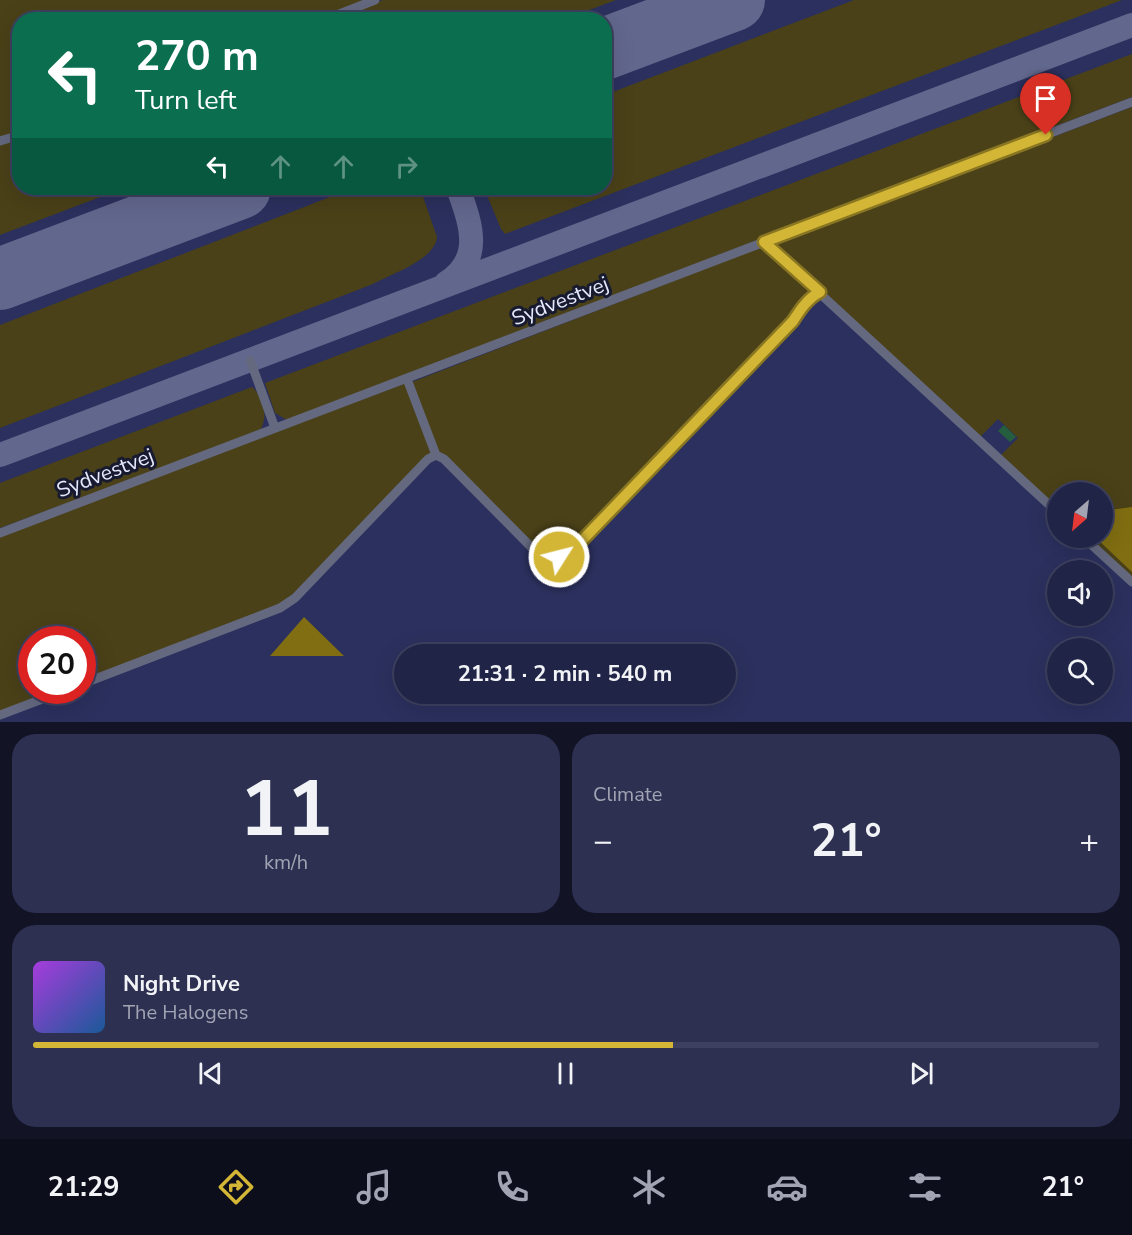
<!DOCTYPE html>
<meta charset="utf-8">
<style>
:root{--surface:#202446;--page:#2d3051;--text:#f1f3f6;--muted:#a2a4b3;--line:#3d415f;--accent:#d3b635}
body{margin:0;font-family:"Nunito Sans",sans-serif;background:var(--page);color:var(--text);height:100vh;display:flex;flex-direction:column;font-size:22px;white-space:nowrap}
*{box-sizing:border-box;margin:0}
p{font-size:20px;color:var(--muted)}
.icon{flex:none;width:33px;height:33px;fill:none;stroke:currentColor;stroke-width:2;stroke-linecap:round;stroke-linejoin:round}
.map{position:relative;height:722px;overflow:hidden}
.sheet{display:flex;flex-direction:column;gap:12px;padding:12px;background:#121426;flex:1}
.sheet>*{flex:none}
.banner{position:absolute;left:12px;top:12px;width:600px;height:183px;border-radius:24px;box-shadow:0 6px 24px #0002,0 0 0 2px var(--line);background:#0b6e4f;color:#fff;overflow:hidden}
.needle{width:39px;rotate:208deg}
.controls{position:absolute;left:1047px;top:482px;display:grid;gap:12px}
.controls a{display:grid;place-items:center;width:66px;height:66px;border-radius:50%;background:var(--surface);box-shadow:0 6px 24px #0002,0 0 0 2px var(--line);font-size:30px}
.speed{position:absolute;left:18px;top:626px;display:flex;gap:12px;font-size:30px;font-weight:700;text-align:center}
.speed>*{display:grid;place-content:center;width:78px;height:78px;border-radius:50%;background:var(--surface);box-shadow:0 6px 24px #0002,0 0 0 2px var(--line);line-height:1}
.speed .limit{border:9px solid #d22;background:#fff;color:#111}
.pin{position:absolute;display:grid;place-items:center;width:51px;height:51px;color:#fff;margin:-62px -26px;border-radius:50% 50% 50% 0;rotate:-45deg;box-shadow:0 0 6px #0007}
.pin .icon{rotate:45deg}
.me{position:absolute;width:66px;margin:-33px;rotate:54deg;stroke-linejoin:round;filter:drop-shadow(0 0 4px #0008)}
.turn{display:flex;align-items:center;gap:21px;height:126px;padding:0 24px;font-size:27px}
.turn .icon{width:78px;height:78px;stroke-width:2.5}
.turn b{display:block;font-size:42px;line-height:51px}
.lanes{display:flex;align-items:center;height:57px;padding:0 24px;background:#0003;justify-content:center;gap:30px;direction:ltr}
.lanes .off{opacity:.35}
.big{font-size:45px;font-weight:700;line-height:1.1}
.sheet .widget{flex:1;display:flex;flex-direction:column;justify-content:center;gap:9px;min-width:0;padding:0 21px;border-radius:24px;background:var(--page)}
.sheet .dial{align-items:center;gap:0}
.dial b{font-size:78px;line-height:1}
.song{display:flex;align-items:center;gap:18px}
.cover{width:72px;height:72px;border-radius:9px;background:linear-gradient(135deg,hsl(280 70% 55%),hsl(210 70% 35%))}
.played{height:6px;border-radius:3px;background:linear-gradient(90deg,var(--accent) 60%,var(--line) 60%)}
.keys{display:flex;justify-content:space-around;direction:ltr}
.heat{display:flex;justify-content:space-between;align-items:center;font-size:33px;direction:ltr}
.sheet .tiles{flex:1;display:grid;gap:12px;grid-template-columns:1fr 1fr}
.widget:last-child{grid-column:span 2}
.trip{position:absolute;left:394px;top:644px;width:342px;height:60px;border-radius:30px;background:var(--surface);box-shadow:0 6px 24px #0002,0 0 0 2px var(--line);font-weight:700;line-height:60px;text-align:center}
.menu{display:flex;height:96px;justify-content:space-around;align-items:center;background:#0d0e1c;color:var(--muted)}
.menu .icon{width:42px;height:42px}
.menu .current{color:var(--accent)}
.menu b{font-size:27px;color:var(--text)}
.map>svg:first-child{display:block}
</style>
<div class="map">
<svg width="1132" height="722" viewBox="0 0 1132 722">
<rect width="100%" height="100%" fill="#2b305e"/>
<!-- green -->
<path fill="#4a4118" d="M0,0H368L316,19L20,20L19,133L0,138Z
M383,0H616L565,19L331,20Z
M854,0H1122L505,234L501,229L484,188H604L605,95Z
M1132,54V97L287,420L275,413L265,383Z
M1132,107V579L1087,537H1102V492H1058L1057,510L1000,456L1018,438L998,419L980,437L772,246L773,243Z
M19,138L20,188H124L0,235V145Z
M353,188H420L437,237C435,260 391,274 373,284L0,428V325Z
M764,246L814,291L789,321L570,550L562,555L537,549L439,453L412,382Z
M406,383L432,453L310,580L278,606L83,680L82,639H32V690H57L0,712V536Z
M252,387C264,397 268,416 261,429L232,442L0,528V483Z"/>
<!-- forest -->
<path fill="#816e12" d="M1132,507V572L1095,537H1102L1103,511Z
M304,617L344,656H270Z"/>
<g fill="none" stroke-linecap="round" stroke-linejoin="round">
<!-- taxiway -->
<path stroke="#62678d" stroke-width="24" d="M446,283C485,259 470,222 458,188
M0,455L1132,25"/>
<!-- runway -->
<path stroke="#62678d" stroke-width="62" d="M604,49L734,0
M0,279L240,188"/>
</g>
<!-- building -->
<path fill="#255e3e" d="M1004,425L1016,437L1010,442L998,431Z"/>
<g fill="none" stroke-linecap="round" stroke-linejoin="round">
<!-- minor -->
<path stroke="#646980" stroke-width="9" d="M324,20L375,0
M0,141L20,135
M764,242L1058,513
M250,360L275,428
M436,455L444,459L535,551C549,557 557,558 571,552L793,321C800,310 808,298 820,292
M0,533L1132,102
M1083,537L1132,582
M82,684L280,608L295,598L428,459L436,455L407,379
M0,715L66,690"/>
</g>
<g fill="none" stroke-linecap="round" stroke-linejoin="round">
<defs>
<path id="route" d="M559,557L571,552L793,321C800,310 808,298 820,292L764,242L1046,135"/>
</defs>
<!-- route casing -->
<use href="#route" stroke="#897622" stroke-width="15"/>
<!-- route -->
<use href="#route" stroke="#d3b635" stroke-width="10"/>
</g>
<g text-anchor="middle" stroke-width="6" stroke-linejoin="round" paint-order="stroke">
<!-- street labels -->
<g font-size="21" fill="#e6eafc" stroke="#181b30">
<text transform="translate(560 301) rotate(-21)" y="7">Sydvestvej</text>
<text transform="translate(105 473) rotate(-21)" y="7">Sydvestvej</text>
</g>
</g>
</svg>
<div class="controls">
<a><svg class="needle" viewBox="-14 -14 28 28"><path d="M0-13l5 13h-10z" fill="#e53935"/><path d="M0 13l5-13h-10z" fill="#a2a4b3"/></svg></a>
<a><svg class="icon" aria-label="sound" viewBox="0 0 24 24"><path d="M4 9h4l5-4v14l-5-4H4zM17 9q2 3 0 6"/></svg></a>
<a><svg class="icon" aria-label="search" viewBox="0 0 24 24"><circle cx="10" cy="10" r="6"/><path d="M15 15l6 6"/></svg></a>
</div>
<div class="speed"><div class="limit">20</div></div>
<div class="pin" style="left:1046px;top:135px;background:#d93025"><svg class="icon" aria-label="arrive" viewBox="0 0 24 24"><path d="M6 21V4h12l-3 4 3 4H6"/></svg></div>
<svg class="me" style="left:559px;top:557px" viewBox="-20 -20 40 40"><circle r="17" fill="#d3b635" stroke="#fff" stroke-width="3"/><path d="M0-11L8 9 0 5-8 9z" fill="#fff"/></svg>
<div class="trip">21:31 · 2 min · 540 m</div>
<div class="banner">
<div class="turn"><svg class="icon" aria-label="left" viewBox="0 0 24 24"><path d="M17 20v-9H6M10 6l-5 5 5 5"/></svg><div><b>270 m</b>Turn left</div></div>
<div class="lanes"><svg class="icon" aria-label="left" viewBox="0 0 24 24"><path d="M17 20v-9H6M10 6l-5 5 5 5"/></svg><svg class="icon off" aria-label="ahead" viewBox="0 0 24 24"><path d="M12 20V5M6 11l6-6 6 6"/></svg><svg class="icon off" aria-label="ahead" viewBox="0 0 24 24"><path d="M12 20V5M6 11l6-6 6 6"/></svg><svg class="icon off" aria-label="right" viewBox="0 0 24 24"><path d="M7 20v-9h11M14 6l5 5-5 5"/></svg></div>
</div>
</div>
<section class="sheet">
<div class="tiles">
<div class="widget dial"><b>11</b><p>km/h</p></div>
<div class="widget"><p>Climate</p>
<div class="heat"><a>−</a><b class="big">21°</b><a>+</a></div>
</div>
<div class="widget">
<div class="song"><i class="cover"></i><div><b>Night Drive</b><p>The Halogens</p></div></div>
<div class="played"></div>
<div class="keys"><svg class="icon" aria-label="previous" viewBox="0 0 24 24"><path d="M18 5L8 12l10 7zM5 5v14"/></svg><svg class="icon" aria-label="pause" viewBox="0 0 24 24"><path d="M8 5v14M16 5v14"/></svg><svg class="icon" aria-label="next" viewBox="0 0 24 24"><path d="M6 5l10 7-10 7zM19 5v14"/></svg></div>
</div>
</div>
</section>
<nav class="menu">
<b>21:29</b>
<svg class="icon current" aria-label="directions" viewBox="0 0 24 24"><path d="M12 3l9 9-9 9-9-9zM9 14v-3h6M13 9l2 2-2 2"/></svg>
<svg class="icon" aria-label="music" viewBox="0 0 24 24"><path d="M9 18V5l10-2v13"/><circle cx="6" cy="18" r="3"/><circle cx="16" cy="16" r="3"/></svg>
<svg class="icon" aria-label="phone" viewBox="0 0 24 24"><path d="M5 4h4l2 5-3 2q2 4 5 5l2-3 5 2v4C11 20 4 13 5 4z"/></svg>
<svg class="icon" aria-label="climate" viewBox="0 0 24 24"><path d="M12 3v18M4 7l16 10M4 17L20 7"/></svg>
<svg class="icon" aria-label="car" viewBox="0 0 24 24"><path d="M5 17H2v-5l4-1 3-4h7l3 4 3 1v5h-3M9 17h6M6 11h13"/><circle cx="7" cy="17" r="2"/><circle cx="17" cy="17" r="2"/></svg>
<svg class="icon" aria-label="filters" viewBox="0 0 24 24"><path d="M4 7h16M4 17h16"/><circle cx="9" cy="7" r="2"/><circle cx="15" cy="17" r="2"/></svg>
<b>21°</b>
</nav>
